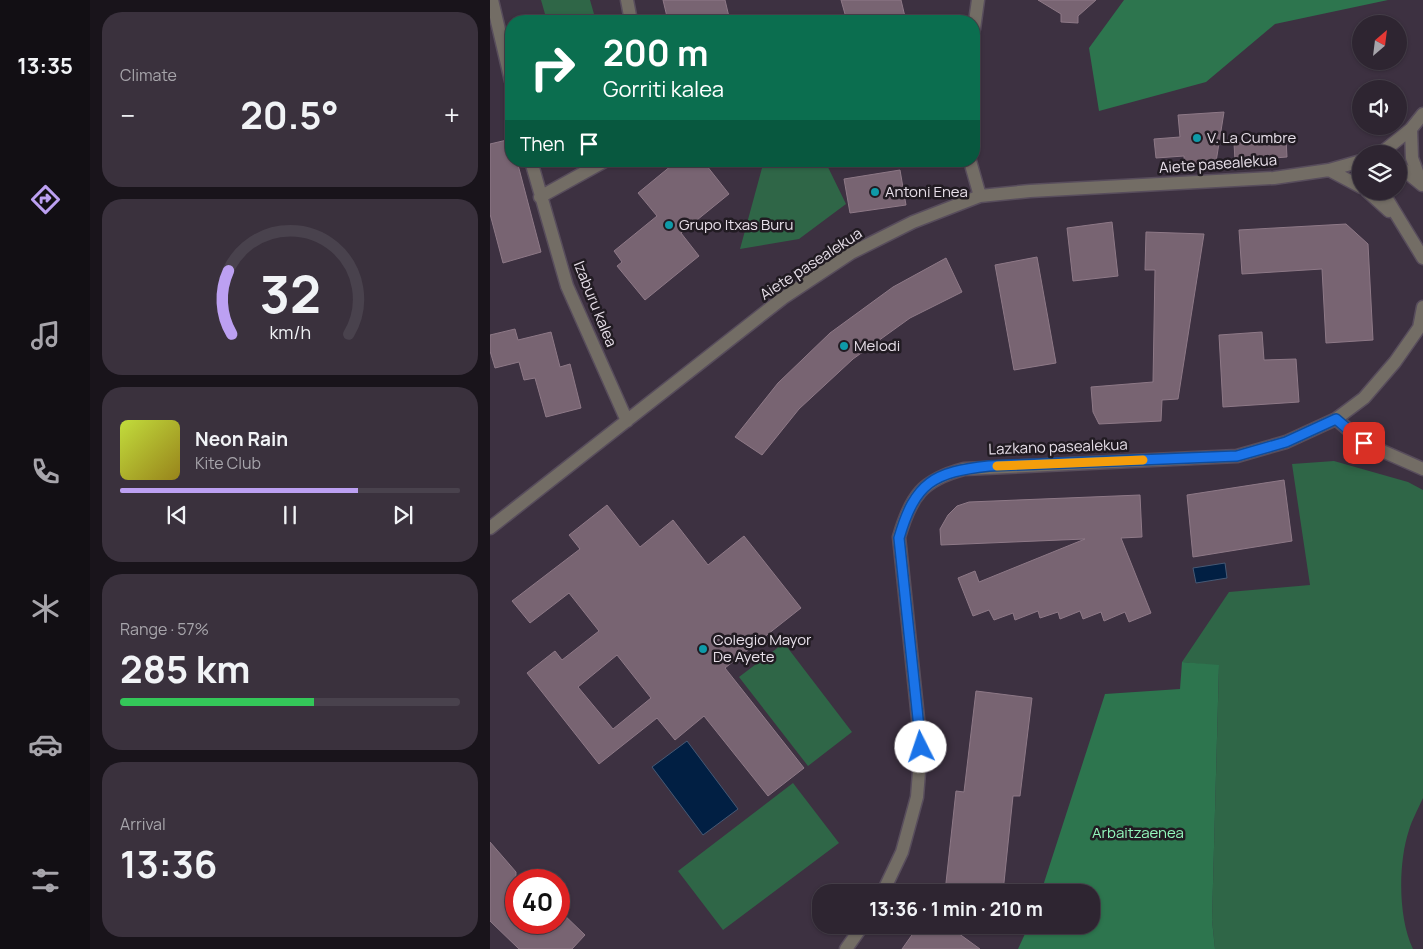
<!DOCTYPE html>
<meta charset="utf-8">
<style>
:root{--surface:#2e2531;--page:#3a313d;--text:#f1f3f6;--muted:#a7a5ab;--line:#49424d;--accent:#bca0f2}
body{margin:0;font-family:Manrope,sans-serif;background:var(--page);color:var(--text);height:100vh;display:flex;flex-direction:column;font-size:19px;white-space:nowrap}
*{box-sizing:border-box;margin:0}
p{font-size:16px;color:var(--muted)}
.icon{flex:none;width:28px;height:28px;fill:none;stroke:currentColor;stroke-width:2;stroke-linecap:round;stroke-linejoin:round}
.map{position:relative;flex:1;overflow:hidden}
.details{display:flex;flex-direction:column;gap:12px;padding:12px;background:#19141b;width:400px}
.details>*{flex:none}
.guide{position:absolute;left:15px;top:15px;width:475px;height:152px;border-radius:20px;box-shadow:0 1px 4px #0004,0 0 0 1px var(--line);background:#0b6e4f;color:#fff;overflow:hidden}
.needle{width:32px;rotate:28deg}
.tools{position:absolute;left:862px;top:15px;display:grid;gap:10px}
.tools a{display:grid;place-items:center;width:55px;height:55px;border-radius:50%;background:var(--surface);box-shadow:0 1px 4px #0004,0 0 0 1px var(--line);font-size:25px}
.speed{position:absolute;left:15px;top:869px;display:flex;gap:10px;font-size:25px;font-weight:700;text-align:center}
.speed>*{display:grid;place-content:center;width:65px;height:65px;border-radius:50%;background:var(--surface);box-shadow:0 1px 4px #0004,0 0 0 1px var(--line);line-height:1}
.speed .limit{border:8px solid #d22;background:#fff;color:#111}
.pin{position:absolute;display:grid;place-items:center;width:42px;height:42px;color:#fff;margin:-21px;border-radius:10px;box-shadow:0 2px 8px #0006}
.me{position:absolute;width:55px;margin:-28px;rotate:356deg;stroke-linejoin:round;filter:drop-shadow(0 0 4px #0008)}
.turn{display:flex;align-items:center;gap:18px;height:105px;padding:0 15px;font-size:22px}
.turn .icon{width:65px;height:65px;stroke-width:2.5}
.turn b{display:block;font-size:35px;line-height:42px}
.then{display:flex;align-items:center;height:48px;padding:0 15px;background:#0003;gap:10px;font-size:19px}
.big{font-size:38px;font-weight:700;line-height:1.1}
.details .tile{flex:1;display:flex;flex-direction:column;justify-content:center;gap:8px;min-width:0;padding:0 18px;border-radius:20px;background:var(--page)}
.details .dial{align-items:center;gap:0}
.dial svg{height:130px;overflow:visible;fill:none;stroke:var(--line);stroke-width:7;stroke-linecap:round;text-anchor:middle}
.dial text{fill:var(--text);stroke:none}
.song{display:flex;align-items:center;gap:15px}
.cover{width:60px;height:60px;border-radius:8px;background:linear-gradient(135deg,hsl(70 70% 55%),hsl(50 70% 35%))}
.played{height:5px;border-radius:2px;background:linear-gradient(90deg,var(--accent) 70%,var(--line) 70%)}
.keys{display:flex;justify-content:space-around;direction:ltr}
.heat{display:flex;justify-content:space-between;align-items:center;font-size:28px;direction:ltr}
.charge{height:8px;border-radius:4px;background:linear-gradient(90deg,#34c759 57%,var(--line) 0)}
.trip{position:absolute;left:322px;top:884px;width:288px;height:50px;border-radius:20px;background:var(--surface);box-shadow:0 1px 4px #0004,0 0 0 1px var(--line);font-weight:700;line-height:50px;text-align:center}
main{display:flex;flex:1;min-height:0}
.dock{display:flex;flex-direction:column;width:90px;justify-content:space-around;align-items:center;background:#120f14;color:var(--muted)}
.dock .icon{width:35px;height:35px}
.dock .active{color:var(--accent)}
.dock b{font-size:22px;color:var(--text)}
.map>svg:first-child{display:block}
</style>
<main>
<nav class="dock">
<b>13:35</b>
<svg class="icon active" aria-label="directions" viewBox="0 0 24 24"><path d="M12 3l9 9-9 9-9-9zM9 14v-3h6M13 9l2 2-2 2"/></svg>
<svg class="icon" aria-label="music" viewBox="0 0 24 24"><path d="M9 18V5l10-2v13"/><circle cx="6" cy="18" r="3"/><circle cx="16" cy="16" r="3"/></svg>
<svg class="icon" aria-label="phone" viewBox="0 0 24 24"><path d="M5 4h4l2 5-3 2q2 4 5 5l2-3 5 2v4C11 20 4 13 5 4z"/></svg>
<svg class="icon" aria-label="climate" viewBox="0 0 24 24"><path d="M12 3v18M4 7l16 10M4 17L20 7"/></svg>
<svg class="icon" aria-label="car" viewBox="0 0 24 24"><path d="M5 17H2v-5l4-1 3-4h7l3 4 3 1v5h-3M9 17h6M6 11h13"/><circle cx="7" cy="17" r="2"/><circle cx="17" cy="17" r="2"/></svg>
<svg class="icon" aria-label="filters" viewBox="0 0 24 24"><path d="M4 7h16M4 17h16"/><circle cx="9" cy="7" r="2"/><circle cx="15" cy="17" r="2"/></svg>
</nav>
<section class="details">
<div class="tile"><p>Climate</p>
<div class="heat"><a>−</a><b class="big">20.5°</b><a>+</a></div>
</div>
<div class="tile dial"><svg viewBox="0 0 100 80">
<path d="M14 69A42 42 0 1 1 86 69"/>
<path d="M14 69A42 42 0 0 1 12 30" stroke="#bca0f2"/>
<text x="50" y="56" font-size="32" font-weight="700">32</text>
<text x="50" y="72" font-size="11">km/h</text>
</svg></div>
<div class="tile">
<div class="song"><i class="cover"></i><div><b>Neon Rain</b><p>Kite Club</p></div></div>
<div class="played"></div>
<div class="keys"><svg class="icon" aria-label="previous" viewBox="0 0 24 24"><path d="M18 5L8 12l10 7zM5 5v14"/></svg><svg class="icon" aria-label="pause" viewBox="0 0 24 24"><path d="M8 5v14M16 5v14"/></svg><svg class="icon" aria-label="next" viewBox="0 0 24 24"><path d="M6 5l10 7-10 7zM19 5v14"/></svg></div>
</div>
<div class="tile"><p>Range · 57%</p><b class="big">285 km</b><div class="charge"></div></div>
<div class="tile"><p>Arrival</p><b class="big">13:36</b></div>
</section>
<div class="map">
<svg width="933" height="949" viewBox="0 0 933 949">
<rect width="100%" height="100%" fill="#3d3141"/>
<!-- green -->
<path fill="#2f6647" d="M51,0H100L106,21H57Z
M287,161H335L356,204L309,239L250,249L272,168Z
M844,461L918,482L933,490V798C928,809 922,820 919,830C908,863 908,918 923,949H725L722,920L729,666L692,662L739,592L820,585L802,464Z
M294,643L362,732L318,766L249,677Z
M303,783L349,843L233,930L188,871Z"/>
<!-- forest -->
<path fill="#2d754e" d="M634,0H898L785,24L716,82L609,111L599,48Z
M692,662L729,665L722,920L725,949H528L539,925H601V892H551L615,694L690,689Z"/>
<!-- water -->
<path fill="#011f43" stroke="#465975" d="M735,563L737,578L706,583L703,568Z
M197,741L248,809L213,835L162,767Z"/>
<!-- building -->
<path fill="#786472" stroke="#8e7987" fill-rule="evenodd" d="M173,0H235L240,21H178Z
M351,0H411L416,21H357Z
M548,0H606L588,16V23L571,22V14Z
M734,112L726,162L694,164V156L666,158L664,139L690,137L688,115Z
M21,139V161H27L51,252L13,263L0,214V144Z
M796,139L797,157L745,161L744,143Z
M187,161H213L239,194L191,233L209,256L155,300L127,266L132,262L124,251L167,216L148,193Z
M410,170L416,205L360,213L354,179Z
M622,222L628,276L583,281L577,228Z
M856,224L878,244L883,340L836,343L832,269L752,274L749,230Z
M656,232L714,234L688,399L672,400L671,421L609,424L603,412L601,387L663,382L665,270H655Z
M547,257L566,363L524,370L505,265Z
M456,258L472,292L420,318L363,359L309,409L272,455L245,437L288,383L340,333L403,287Z
M25,329L28,340L61,332L70,367L80,364L91,408L56,417L45,378L34,380L29,362L5,368L0,351V335Z
M772,332L774,360L806,359L809,402L733,407L729,335Z
M794,480L802,541L703,557L697,495Z
M650,495L652,537L631,538L661,613L639,622L635,612L614,621L611,612L593,619L590,611L570,619L568,612L550,618L548,611L525,620L523,613L504,620L499,610L483,616L468,578L485,571L489,582L595,539L451,545L450,529L458,515L467,506L479,502Z
M117,505L150,547L183,520L218,565L254,536L311,608L235,668L314,768L278,796L214,716L185,740L167,718L109,764L37,673L65,651L72,660L109,631L79,593L40,623L22,601L90,549L79,535ZM127,655L161,698L123,729L88,687Z
M486,691L542,698L530,796H523L513,892H455L466,791L474,792Z
M0,842L26,872V922H69V910L95,935L82,949H29L0,921Z
M429,925H457L490,949H412Z"/>
<g fill="none" stroke-linecap="round" stroke-linejoin="round">
<defs>
<path id="minor" d="M2,0L21,81
M137,0L141,21
M484,29L488,0
M921,129L922,158L932,185
M890,154L921,129L933,114
M41,161L77,286L137,421
M480,161L490,196
M909,166L931,184
M839,170L871,187
M877,191L899,211
M892,191L933,258
M50,197L115,161
M929,328L933,307
M846,419L874,443L933,469
M0,528L293,298L361,253L423,222L490,196L540,191L784,178L839,170L871,161
M393,892L412,852L427,797L431,747L409,537C421,496 432,480 474,469L747,456L796,442L846,419L874,398L905,362L933,322
M356,949L373,925"/>
</defs>
<!-- minor casing -->
<use href="#minor" stroke="#584d5c" stroke-width="15"/>
<!-- minor -->
<use href="#minor" stroke="#736d65" stroke-width="12"/>
</g>
<g fill="none" stroke-linecap="round" stroke-linejoin="round">
<defs>
<path id="route" d="M431,747L409,538C425,482 444,472 499,466L747,456L796,442L846,419L874,443"/>
</defs>
<!-- route casing -->
<use href="#route" stroke="#114b97" stroke-width="12"/>
<!-- route -->
<use href="#route" stroke="#1a73e8" stroke-width="9"/>
<!-- slow -->
<path stroke="#f59e0b" stroke-width="9" d="M507,466L653,460"/>
</g>
<!-- markers -->
<g fill="#0f9aa8" stroke="#211b22" stroke-width="2">
<circle cx="707" cy="138" r="5"/>
<circle cx="385" cy="192" r="5"/>
<circle cx="179" cy="225" r="5"/>
<circle cx="354" cy="346" r="5"/>
<circle cx="213" cy="649" r="5"/>
</g>
<g text-anchor="middle" stroke-width="5" stroke-linejoin="round" paint-order="stroke">
<!-- poi labels -->
<g font-size="15" fill="#e7dfe9" stroke="#211b22" text-anchor="start">
<text x="717" y="143">V. La Cumbre</text>
<text x="395" y="197">Antoni Enea</text>
<text x="189" y="230">Grupo Itxas Buru</text>
<text x="364" y="351">Melodi</text>
<text x="223" y="645">Colegio Mayor<tspan x="223" dy="17">De Ayete</tspan></text>
</g>
<!-- street labels -->
<g font-size="15" fill="#e7dfe9" stroke="#211b22">
<text transform="translate(728 164) rotate(-4)" y="5">Aiete pasealekua</text>
<text transform="translate(321 264) rotate(-33)" y="5">Aiete pasealekua</text>
<text transform="translate(105 304) rotate(68)" y="5">Izaburu kalea</text>
<text transform="translate(568 447) rotate(-2)" y="5">Lazkano pasealekua</text>
</g>
<!-- park labels -->
<g font-size="15" fill="#93f7bc" stroke="#211b22">
<text x="648" y="838">Arbaitzaenea</text>
</g>
</g>
</svg>
<div class="tools">
<a><svg class="needle" viewBox="-14 -14 28 28"><path d="M0-13l5 13h-10z" fill="#e53935"/><path d="M0 13l5-13h-10z" fill="#a7a5ab"/></svg></a>
<a><svg class="icon" aria-label="sound" viewBox="0 0 24 24"><path d="M4 9h4l5-4v14l-5-4H4zM17 9q2 3 0 6"/></svg></a>
<a><svg class="icon" aria-label="layers" viewBox="0 0 24 24"><path d="M12 4l9 5-9 5-9-5zM3 14l9 5 9-5"/></svg></a>
</div>
<div class="speed"><div class="limit">40</div></div>
<div class="pin" style="left:874px;top:443px;background:#d93025"><svg class="icon" aria-label="arrive" viewBox="0 0 24 24"><path d="M6 21V4h12l-3 4 3 4H6"/></svg></div>
<svg class="me" style="left:431px;top:747px" viewBox="-20 -20 40 40"><circle r="19" fill="#fff"/><path d="M0-13L10 11 0 6-10 11z" fill="#1a73e8"/></svg>
<div class="trip">13:36 · 1 min · 210 m</div>
<div class="guide">
<div class="turn"><svg class="icon" aria-label="right" viewBox="0 0 24 24"><path d="M7 20v-9h11M14 6l5 5-5 5"/></svg><div><b>200 m</b>Gorriti kalea</div></div>
<div class="then">Then<svg class="icon" aria-label="arrive" viewBox="0 0 24 24"><path d="M6 21V4h12l-3 4 3 4H6"/></svg></div>
</div>
</div>
</main>
